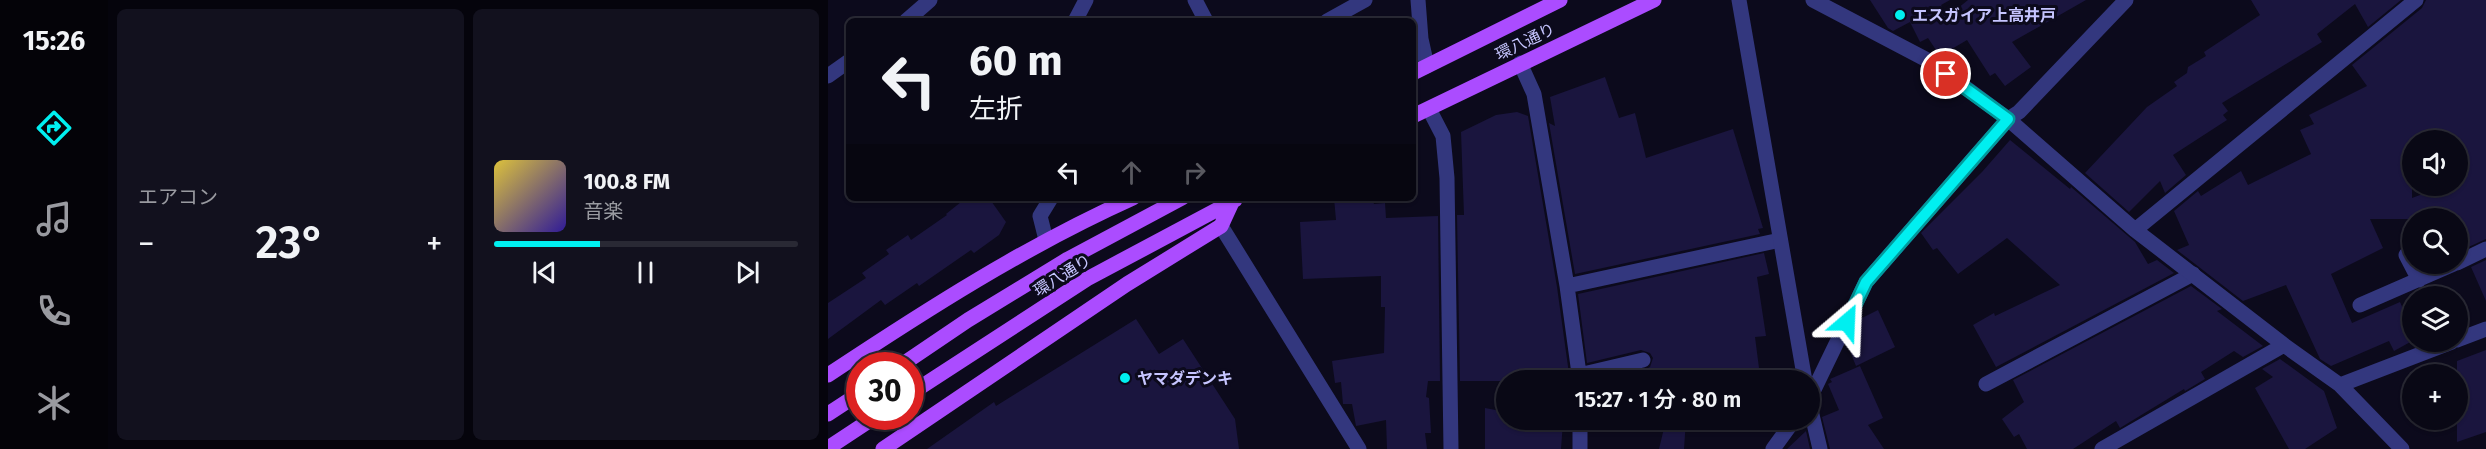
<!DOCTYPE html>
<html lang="ja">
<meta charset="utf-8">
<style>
:root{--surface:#090815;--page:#12111e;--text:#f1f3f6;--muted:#999aa0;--line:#292934;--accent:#00eff0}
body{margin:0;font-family:"Fira Sans","Noto Sans JP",sans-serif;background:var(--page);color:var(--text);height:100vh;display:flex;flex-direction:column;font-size:22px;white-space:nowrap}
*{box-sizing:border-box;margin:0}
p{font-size:20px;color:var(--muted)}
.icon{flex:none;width:33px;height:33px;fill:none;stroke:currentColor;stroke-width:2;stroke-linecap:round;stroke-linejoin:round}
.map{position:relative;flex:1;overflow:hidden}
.panel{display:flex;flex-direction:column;gap:9px;padding:9px;background:#05040c;width:720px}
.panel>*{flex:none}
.guide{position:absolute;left:18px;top:18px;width:570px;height:183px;border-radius:9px;box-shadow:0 2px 4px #0004,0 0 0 2px var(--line);background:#090815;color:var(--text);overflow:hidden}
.controls{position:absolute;left:1574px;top:130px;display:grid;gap:12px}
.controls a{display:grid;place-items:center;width:66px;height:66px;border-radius:50%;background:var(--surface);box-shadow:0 2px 4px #0004,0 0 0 2px var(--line);font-size:30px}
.speed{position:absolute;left:18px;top:352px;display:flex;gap:12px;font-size:30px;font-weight:700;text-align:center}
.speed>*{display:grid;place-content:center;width:78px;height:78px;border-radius:50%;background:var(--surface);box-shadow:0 2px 4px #0004,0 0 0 2px var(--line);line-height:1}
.speed .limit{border:9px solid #d22;background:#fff;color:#111}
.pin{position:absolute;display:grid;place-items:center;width:51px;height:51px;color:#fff;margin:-26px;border:3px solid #fff;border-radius:50%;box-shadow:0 2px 6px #0007}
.me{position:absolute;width:66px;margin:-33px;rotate:26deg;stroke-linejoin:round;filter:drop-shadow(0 0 4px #0008)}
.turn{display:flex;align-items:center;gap:21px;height:126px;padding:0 24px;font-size:27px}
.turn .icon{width:78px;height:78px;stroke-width:2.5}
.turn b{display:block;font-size:42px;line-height:51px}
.lanes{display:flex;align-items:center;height:57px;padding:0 24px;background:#0003;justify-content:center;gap:30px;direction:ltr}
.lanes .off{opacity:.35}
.big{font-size:45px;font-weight:600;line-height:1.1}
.panel .card{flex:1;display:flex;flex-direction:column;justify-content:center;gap:9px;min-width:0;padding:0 21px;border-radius:9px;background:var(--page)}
.song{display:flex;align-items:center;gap:18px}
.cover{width:72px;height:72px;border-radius:9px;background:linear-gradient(135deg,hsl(50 70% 55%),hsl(250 70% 35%))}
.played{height:6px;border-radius:3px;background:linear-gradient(90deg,var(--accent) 35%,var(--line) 35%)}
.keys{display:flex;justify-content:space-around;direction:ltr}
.heat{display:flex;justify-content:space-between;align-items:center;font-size:33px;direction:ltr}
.panel .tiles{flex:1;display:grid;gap:9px;grid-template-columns:repeat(2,1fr)}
.trip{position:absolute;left:668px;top:370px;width:324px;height:60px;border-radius:30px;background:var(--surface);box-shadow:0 2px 4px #0004,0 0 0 2px var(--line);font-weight:600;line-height:60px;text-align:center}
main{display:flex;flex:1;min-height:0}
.tabs{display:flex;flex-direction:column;width:108px;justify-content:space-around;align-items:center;background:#040308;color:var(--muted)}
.tabs .icon{width:42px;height:42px}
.tabs .selected{color:var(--accent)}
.tabs b{font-size:27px;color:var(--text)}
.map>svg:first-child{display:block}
</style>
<main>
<nav class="tabs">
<b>15:26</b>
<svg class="icon selected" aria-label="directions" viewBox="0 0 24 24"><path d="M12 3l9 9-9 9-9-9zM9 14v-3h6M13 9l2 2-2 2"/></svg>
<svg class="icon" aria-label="music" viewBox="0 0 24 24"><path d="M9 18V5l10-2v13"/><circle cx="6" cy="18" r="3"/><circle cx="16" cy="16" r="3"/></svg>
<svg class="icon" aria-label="phone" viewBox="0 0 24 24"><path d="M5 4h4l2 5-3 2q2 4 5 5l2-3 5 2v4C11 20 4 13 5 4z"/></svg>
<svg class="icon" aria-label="climate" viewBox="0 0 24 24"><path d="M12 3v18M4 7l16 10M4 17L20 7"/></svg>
</nav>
<section class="panel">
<div class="tiles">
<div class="card"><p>エアコン</p>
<div class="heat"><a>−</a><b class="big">23°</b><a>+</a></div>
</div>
<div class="card">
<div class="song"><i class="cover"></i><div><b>100.8 FM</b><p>音楽</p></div></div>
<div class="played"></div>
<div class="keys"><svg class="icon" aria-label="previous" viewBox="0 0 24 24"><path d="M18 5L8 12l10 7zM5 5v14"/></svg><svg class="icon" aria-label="pause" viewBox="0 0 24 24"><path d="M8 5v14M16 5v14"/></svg><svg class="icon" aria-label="next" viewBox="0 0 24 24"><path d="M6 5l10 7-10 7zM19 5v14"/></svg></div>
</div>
</div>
</section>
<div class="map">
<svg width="1658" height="449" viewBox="0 0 1658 449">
<rect width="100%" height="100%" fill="#0c0a1c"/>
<!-- building -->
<path fill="#1a153e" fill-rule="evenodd" d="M1042,0H1122L1113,5L1119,17L1140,0H1258L1184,42L1203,67L1177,86L1167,73L1162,76L1139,40L1112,56L1100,38L1092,42L1082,22L1065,31L1060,28Z
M1423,0H1573L1540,27L1527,4L1489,34L1494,42L1394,103L1400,111L1395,115L1399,120L1345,155L1358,175L1337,193L1332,181L1301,212L1257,173L1319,107L1349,86L1346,82L1359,73L1360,67L1378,56L1376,52L1432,15Z
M1598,0H1658V239L1634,250L1629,238V219H1542L1555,248L1503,274L1524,323L1572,302L1584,329V341L1566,351L1561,341L1503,366L1492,359L1458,285L1415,301L1349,250L1361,245L1346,211L1370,191L1373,196L1413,171L1420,185L1483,154L1472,130L1486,124L1481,115L1539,86L1524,65L1594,8ZM1584,141H1629V186H1616L1584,198Z
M777,77L791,118L807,113L818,158L905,129L935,228L930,229L932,234L747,274L721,123L727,126L722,97Z
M689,112L700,116L729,287L742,381H632L629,215H636L633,132L668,115Z
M1182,140L1242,189L1243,187L1307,242L1320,264L1329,260L1346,273L1168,367L1145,325L1166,313L1167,316L1232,285L1179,238L1130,274L1109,248L1105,250L1093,233L1154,172Z
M138,198H161L178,222L171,235L146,253L143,250L91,286L89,283L57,305L53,300L0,339V303L38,278L34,273L61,254L58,250L80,235L83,240L119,215L118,214Z
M506,198H544L546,204L557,203L558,218L610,216L612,381H600L598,397L601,398L603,433H597L599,449H559L558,420L528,426L524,404H515L513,382L507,383L504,361L556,353L557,307H553V276L475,279L472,222L508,220Z
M936,253L941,274L929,277L938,336L927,337L931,368L925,381H768L818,369L822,367L825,358L822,353L813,350L759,363L750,294Z
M1658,260V301L1643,267Z
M1363,286L1394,309L1389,311L1435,346L1415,357L1406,351L1373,372L1377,379L1357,391L1356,389L1292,428L1288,421L1245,449H1199L1191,434L1186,437L1174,419L1196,402L1185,380Z
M1050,310L1067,347L1028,366L1019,344L1032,319Z
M308,319L331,354L355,339L407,419L411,449H99L166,402L168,406Z
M1658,350V432L1629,442V361Z
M1452,359L1496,391L1509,428L1477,449H1461L1427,388L1445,377L1434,369Z
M1032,366L1055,418L1040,425L1056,449H1002L994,417L1011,410L1000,384L1004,382L1002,379Z
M657,408L678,412V420L735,422L733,449H657Z
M838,420H858L856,449H831Z
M978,431L982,449H959Z"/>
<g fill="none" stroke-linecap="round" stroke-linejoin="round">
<!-- service -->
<path stroke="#33377e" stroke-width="15" d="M367,0L378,21
M499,21L537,0
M692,63L706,94L739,286L752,381
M393,226L531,449
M1578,255L1591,280
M1629,263L1658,249
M739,286L952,240
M1532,305L1626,264
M751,375L815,360
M1158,384L1365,274
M981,402L992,449
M752,449V420"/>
<!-- minor -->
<path stroke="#33377e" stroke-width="15" d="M590,0L593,39L599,66
M911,0L977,381
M985,0L1103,62L1180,119L1307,230L1456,345L1512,385L1624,342
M78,21L102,0
M247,21L258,0
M0,76L21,61
M601,109L615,136L619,178L623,449
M1307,230L1588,0
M218,240L212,216L223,198
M1629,340L1658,329
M1512,385L1574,449
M981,400L1038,282L1180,119L1191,112L1298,0
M945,449L966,420
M1274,449L1456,345"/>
<!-- primary -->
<path stroke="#ab4cff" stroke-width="15" d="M585,73L732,0
M585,116L826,0
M72,366L140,320L240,259L354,198
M0,375C98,310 198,246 305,198
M82,394L259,279L407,200
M0,414L32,393
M0,448L47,417
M55,449L299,284L393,226L405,200"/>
</g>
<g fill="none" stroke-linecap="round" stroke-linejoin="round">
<defs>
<path id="route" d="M1019,322L1038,282L1180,119L1118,74"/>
</defs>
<!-- route casing -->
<use href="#route" stroke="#009b9c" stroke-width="15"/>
<!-- route -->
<use href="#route" stroke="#00eff0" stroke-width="10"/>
</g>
<!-- markers -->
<g fill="#00eff0" stroke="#0c0a1c" stroke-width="2">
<circle cx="1072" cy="15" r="6"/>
<circle cx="297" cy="378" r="6"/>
</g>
<g text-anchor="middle" stroke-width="6" stroke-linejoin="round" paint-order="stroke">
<!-- poi labels -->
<g font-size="16" font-weight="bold" fill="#c6c5ff" stroke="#0c0a1c" text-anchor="start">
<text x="1084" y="21">エスガイア上高井戸</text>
<text x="309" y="384">ヤマダデンキ</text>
</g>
<!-- street labels -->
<g font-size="16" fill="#c6c5ff" stroke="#0c0a1c">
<text transform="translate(697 41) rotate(-26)" y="6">環八通り</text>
<text transform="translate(234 275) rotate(-32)" y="6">環八通り</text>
</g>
</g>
</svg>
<div class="controls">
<a><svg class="icon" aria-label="sound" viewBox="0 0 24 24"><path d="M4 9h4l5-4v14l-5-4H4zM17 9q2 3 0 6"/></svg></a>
<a><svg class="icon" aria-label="search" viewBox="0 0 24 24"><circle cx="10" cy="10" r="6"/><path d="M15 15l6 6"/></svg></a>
<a><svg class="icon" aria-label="layers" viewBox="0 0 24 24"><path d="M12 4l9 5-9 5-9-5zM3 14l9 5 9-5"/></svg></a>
<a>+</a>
</div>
<div class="speed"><div class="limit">30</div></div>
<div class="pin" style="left:1118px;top:74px;background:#d93025"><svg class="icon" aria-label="arrive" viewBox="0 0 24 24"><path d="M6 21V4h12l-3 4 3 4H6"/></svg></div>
<svg class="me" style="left:1019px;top:322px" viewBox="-20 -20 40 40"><path d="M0-17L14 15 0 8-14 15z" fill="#00eff0" stroke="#fff" stroke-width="4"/></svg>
<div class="trip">15:27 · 1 分 · 80 m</div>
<div class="guide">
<div class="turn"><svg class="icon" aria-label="left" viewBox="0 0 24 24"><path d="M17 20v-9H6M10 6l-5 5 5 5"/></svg><div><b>60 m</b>左折</div></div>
<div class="lanes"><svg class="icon" aria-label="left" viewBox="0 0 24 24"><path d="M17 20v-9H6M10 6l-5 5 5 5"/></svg><svg class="icon off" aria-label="ahead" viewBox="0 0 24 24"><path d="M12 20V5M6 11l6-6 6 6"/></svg><svg class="icon off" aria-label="right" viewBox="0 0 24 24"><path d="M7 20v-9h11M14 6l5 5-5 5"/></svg></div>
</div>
</div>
</main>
